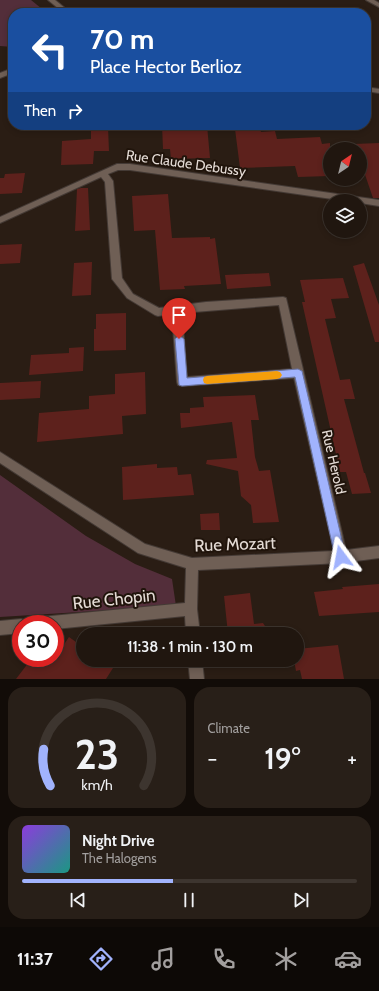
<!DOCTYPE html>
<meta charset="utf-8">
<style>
:root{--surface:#20160f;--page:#281f18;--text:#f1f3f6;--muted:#a29f9e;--line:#3d352f;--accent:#a1b3fd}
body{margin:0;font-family:Cabin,sans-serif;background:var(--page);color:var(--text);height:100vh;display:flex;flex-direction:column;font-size:15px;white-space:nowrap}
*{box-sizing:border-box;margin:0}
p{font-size:13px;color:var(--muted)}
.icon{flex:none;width:22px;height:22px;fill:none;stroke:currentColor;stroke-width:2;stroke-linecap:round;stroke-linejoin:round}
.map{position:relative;height:679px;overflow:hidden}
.sheet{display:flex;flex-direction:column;gap:8px;padding:8px;background:#120c08;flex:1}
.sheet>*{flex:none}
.hud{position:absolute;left:8px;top:8px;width:363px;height:122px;border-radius:16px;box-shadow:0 2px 6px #0003,0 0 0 1px var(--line);background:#1a4fa0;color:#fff;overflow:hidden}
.needle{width:26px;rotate:35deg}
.fabs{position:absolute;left:323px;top:142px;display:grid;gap:8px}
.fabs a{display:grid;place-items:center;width:44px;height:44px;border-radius:50%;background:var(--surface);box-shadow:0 2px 6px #0003,0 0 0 1px var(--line);font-size:20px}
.speed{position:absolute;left:12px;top:615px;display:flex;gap:8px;font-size:20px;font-weight:700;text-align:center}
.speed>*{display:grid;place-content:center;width:52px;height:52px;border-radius:50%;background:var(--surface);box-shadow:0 2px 6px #0003,0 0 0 1px var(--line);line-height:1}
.speed .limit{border:6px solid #d22;background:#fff;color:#111}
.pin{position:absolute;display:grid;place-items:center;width:34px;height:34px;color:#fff;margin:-41px -17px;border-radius:50% 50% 50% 0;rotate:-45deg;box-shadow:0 0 4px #0007}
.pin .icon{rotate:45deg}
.me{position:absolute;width:44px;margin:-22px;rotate:347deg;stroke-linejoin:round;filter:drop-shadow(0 0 3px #0008)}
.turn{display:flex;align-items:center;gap:14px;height:84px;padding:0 16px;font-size:18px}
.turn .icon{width:52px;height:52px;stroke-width:2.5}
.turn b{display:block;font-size:28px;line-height:34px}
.then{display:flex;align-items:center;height:38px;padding:0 16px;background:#0003;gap:8px;font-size:15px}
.big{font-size:30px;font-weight:600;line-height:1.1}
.sheet .tile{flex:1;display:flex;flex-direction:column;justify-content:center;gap:6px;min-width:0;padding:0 14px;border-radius:16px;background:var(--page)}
.sheet .dial{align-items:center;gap:0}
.dial svg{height:104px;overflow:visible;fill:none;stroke:var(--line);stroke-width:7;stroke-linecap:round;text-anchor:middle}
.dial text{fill:var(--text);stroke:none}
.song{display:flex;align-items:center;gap:12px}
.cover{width:48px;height:48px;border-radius:6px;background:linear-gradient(135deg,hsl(270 70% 55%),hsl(170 70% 35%))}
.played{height:4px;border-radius:2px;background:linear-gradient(90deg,var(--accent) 45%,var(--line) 45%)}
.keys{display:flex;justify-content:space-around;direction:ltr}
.heat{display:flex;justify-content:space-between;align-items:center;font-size:22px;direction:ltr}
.sheet .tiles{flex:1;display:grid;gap:8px;grid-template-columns:1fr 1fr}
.tile:last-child{grid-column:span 2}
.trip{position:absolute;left:76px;top:627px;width:228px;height:40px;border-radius:20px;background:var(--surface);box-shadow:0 2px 6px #0003,0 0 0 1px var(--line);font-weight:600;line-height:40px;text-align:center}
.menu{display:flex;height:64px;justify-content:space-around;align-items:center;background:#0d0906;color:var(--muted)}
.menu .icon{width:28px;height:28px}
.menu .active{color:var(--accent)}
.menu b{font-size:18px;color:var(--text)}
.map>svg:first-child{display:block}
</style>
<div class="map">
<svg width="379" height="679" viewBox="0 0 379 679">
<rect width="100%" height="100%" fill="#2a1d14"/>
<!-- green -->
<path fill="#532e3a" d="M0,0H31L47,13H13V47L0,46Z
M0,475L86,536L135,564L172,579L176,606L0,617Z"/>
<!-- building -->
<path fill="#5d211c" d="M162,125H207L210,158L171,159L170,149H163Z
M108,127L109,151H94L93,164L61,165L62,141L91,139V128Z
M260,128L261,132L275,131L277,139L320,137L322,144L330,143V176L298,177L295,166L240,168L235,129Z
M379,143V198H373L360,160V149H356L354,144Z
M25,173L22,193L0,194V178H4L5,174Z
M81,188H88L90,230L75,231L77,189Z
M168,194L172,238L210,237V239L215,238L221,284L184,286L185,289L160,290L155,230L134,231L132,196Z
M22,244L20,263L0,264V245Z
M92,262L91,295L72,296L74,263Z
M364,263L379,305V342H375L353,266Z
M269,273L271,286L227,289L225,275Z
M343,278L349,298L331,299L336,318L325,319L340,380L350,379L355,399H344L364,473H365L371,493L352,494L346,472H340L302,302H305L300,280Z
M126,313V350L94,351V329H96V314Z
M84,347L83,371L29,375L31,355L69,353V348Z
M145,372L146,414L122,416L123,434L37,442L39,413L89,409V396L115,394V374Z
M41,381L40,398L0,400V383Z
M255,395L259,420H251L255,457L259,471L270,470L279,522L253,523L251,505L241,496L238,471L206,464L207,460L237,458L232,422L181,428L180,413H190V408L204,407L203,397Z
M157,464V468L177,467L178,475L191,474L194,495L123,500L122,467Z
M219,513L220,530H201L200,514Z
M379,584V612L319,616L314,592L343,589L342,587Z
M250,593L254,624L263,623L270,634H228L224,596Z
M69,637L83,647V660H101L113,668L106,679H16L32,658H55Z
M338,645L344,679H302L300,670L296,671L294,660H297V649Z"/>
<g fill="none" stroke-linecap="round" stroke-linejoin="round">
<defs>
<path id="minor" d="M48,0H55L71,13H64Z
M366,0H374L379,3V7Z
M13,68V73L0,78V73Z
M366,87L379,89V93L366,91Z
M117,164H130L379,200V206L360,203V201H346L130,170H118L108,174L113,181L122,278L133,294L159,308L206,302L283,297L286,298L346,550L379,546V558L341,563L198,570L197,609L200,634H186L185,616L55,629V624H34L36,619L41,617L185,603L186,568L138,553L0,463V452L145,544L192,558L334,551L294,378L182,386L178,385L177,382L172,314L158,316L155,315L127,298L112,279L105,182L101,177L0,223V217ZM279,305L292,369L187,377L182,313Z
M21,619L26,621L27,624H21V633L0,635V621Z
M188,660H202L204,679H190Z"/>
</defs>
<!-- minor casing -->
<use href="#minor" stroke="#443a35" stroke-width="2"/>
<!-- minor -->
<use href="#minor" fill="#6f5f55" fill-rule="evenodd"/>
</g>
<!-- route -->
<path fill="#a1b3fd" stroke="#6974a4" d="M179,335L184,339L187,378L298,369L302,371L346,557L345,561L341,563L337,561L335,557L295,377L182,386L179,385L175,339Z"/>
<!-- slow -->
<path fill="#f59e0b" d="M277,371L280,372L282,375L280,378L277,379L207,384L204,383L203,380L204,377L207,376Z"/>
<g text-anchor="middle" stroke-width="4" stroke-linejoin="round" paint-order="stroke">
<!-- street labels -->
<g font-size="14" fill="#e4dbd5" stroke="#20140b">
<text transform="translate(186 163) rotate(8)" y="5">Rue Claude Debussy</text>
<text transform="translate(334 462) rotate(77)" y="5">Rue Herold</text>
</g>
<!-- near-street labels -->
<g font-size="17" fill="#e4dbd5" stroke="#20140b">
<text transform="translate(235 544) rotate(-2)" y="6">Rue Mozart</text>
<text transform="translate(114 599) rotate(-6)" y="6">Rue Chopin</text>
</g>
</g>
</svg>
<div class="fabs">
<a><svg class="needle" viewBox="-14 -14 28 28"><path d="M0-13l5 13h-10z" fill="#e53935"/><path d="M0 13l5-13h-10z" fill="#a29f9e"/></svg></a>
<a><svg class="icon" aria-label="layers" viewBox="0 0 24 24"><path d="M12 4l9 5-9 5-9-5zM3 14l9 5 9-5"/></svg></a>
</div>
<div class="speed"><div class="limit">30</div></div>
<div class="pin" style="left:179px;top:339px;background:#d93025"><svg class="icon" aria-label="arrive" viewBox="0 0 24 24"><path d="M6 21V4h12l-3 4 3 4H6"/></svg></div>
<svg class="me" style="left:341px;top:557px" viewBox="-20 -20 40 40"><path d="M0-17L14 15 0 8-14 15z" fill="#a1b3fd" stroke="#fff" stroke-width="4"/></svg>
<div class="trip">11:38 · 1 min · 130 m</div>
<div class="hud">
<div class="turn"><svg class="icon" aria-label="left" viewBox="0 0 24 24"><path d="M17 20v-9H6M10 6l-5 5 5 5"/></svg><div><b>70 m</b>Place Hector Berlioz</div></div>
<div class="then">Then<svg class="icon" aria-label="right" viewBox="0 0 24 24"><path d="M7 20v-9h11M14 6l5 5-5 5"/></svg></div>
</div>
</div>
<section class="sheet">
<div class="tiles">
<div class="tile dial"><svg viewBox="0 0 100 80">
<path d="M14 69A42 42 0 1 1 86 69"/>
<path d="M14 69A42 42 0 0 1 9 41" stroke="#a1b3fd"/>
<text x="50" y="56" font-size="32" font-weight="700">23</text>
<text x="50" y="72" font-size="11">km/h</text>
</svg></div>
<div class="tile"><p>Climate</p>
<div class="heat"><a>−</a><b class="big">19°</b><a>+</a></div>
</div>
<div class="tile">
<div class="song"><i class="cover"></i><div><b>Night Drive</b><p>The Halogens</p></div></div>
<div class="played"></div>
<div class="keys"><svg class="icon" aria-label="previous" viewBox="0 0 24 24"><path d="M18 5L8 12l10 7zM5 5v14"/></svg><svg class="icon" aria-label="pause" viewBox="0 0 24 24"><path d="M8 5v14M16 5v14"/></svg><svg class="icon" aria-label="next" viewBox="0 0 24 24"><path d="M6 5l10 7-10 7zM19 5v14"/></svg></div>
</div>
</div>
</section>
<nav class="menu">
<b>11:37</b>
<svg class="icon active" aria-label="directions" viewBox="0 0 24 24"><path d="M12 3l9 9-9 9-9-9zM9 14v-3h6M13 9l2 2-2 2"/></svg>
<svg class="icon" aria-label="music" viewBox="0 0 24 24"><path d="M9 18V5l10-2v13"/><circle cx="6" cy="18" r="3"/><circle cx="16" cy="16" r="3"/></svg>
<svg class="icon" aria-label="phone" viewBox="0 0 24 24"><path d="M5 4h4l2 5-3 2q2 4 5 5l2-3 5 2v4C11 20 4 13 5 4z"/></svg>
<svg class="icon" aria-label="climate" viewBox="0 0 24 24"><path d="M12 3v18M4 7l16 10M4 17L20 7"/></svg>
<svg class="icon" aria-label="car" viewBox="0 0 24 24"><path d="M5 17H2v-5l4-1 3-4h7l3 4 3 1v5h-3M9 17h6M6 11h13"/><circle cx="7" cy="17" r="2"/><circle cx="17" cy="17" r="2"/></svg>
</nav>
